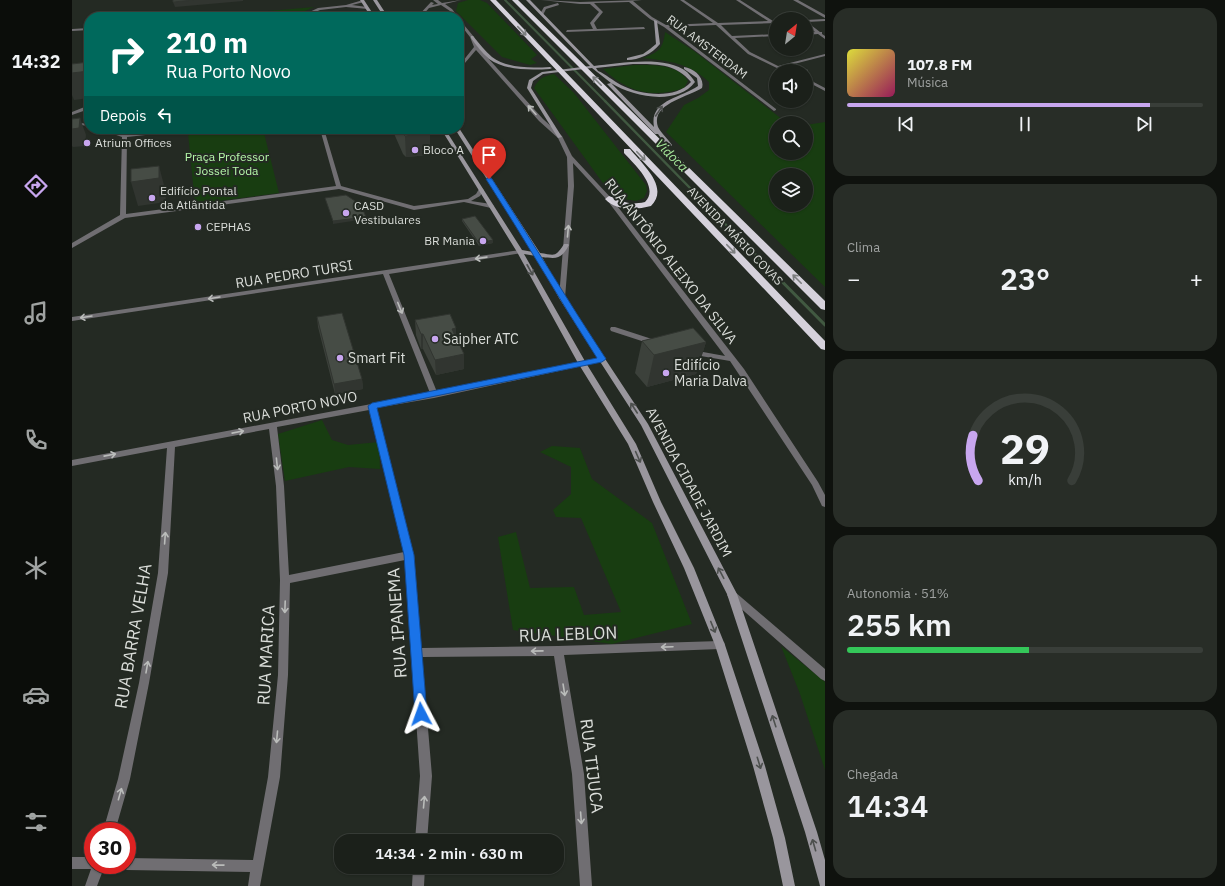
<!DOCTYPE html>
<html lang="pt">
<meta charset="utf-8">
<style>
:root{--surface:#1b201a;--page:#282d27;--text:#f1f3f6;--muted:#a0a3a2;--line:#393e39;--accent:#c8a6ef}
body{margin:0;font-family:"IBM Plex Sans",sans-serif;background:var(--page);color:var(--text);height:100vh;display:flex;flex-direction:column;font-size:15px;white-space:nowrap}
*{box-sizing:border-box;margin:0}
p{font-size:13px;color:var(--muted)}
.icon{flex:none;width:22px;height:22px;fill:none;stroke:currentColor;stroke-width:2;stroke-linecap:round;stroke-linejoin:round}
.map{position:relative;flex:1;overflow:hidden}
.sheet{display:flex;flex-direction:column;gap:8px;padding:8px;background:#0f120e;width:400px}
.sheet>*{flex:none}
.banner{position:absolute;left:12px;top:12px;width:380px;height:122px;border-radius:16px;box-shadow:0 1px 3px #0004,0 0 0 1px var(--line);background:#00695c;color:#fff;overflow:hidden}
.needle{width:26px;rotate:30deg}
.fabs{position:absolute;left:697px;top:12px;display:grid;gap:8px}
.fabs a{display:grid;place-items:center;width:44px;height:44px;border-radius:50%;background:var(--surface);box-shadow:0 1px 3px #0004,0 0 0 1px var(--line);font-size:20px}
.speed{position:absolute;left:12px;top:822px;display:flex;gap:8px;font-size:20px;font-weight:700;text-align:center}
.speed>*{display:grid;place-content:center;width:52px;height:52px;border-radius:50%;background:var(--surface);box-shadow:0 1px 3px #0004,0 0 0 1px var(--line);line-height:1}
.speed .limit{border:6px solid #d22;background:#fff;color:#111}
.pin{position:absolute;display:grid;place-items:center;width:34px;height:34px;color:#fff;margin:-41px -17px;border-radius:50% 50% 50% 0;rotate:-45deg;box-shadow:0 0 4px #0007}
.pin .icon{rotate:45deg}
.me{position:absolute;width:44px;margin:-22px;rotate:356deg;stroke-linejoin:round;filter:drop-shadow(0 0 3px #0008)}
.turn{display:flex;align-items:center;gap:14px;height:84px;padding:0 16px;font-size:18px}
.turn .icon{width:52px;height:52px;stroke-width:2.5}
.turn b{display:block;font-size:28px;line-height:34px}
.then{display:flex;align-items:center;height:38px;padding:0 16px;background:#0003;gap:8px;font-size:15px}
.big{font-size:30px;font-weight:600;line-height:1.1}
.sheet .widget{flex:1;display:flex;flex-direction:column;justify-content:center;gap:6px;min-width:0;padding:0 14px;border-radius:16px;background:var(--page)}
.sheet .dial{align-items:center;gap:0}
.dial svg{height:104px;overflow:visible;fill:none;stroke:var(--line);stroke-width:7;stroke-linecap:round;text-anchor:middle}
.dial text{fill:var(--text);stroke:none}
.song{display:flex;align-items:center;gap:12px}
.cover{width:48px;height:48px;border-radius:6px;background:linear-gradient(135deg,hsl(60 70% 55%),hsl(330 70% 35%))}
.played{height:4px;border-radius:2px;background:linear-gradient(90deg,var(--accent) 85%,var(--line) 85%)}
.keys{display:flex;justify-content:space-around;direction:ltr}
.heat{display:flex;justify-content:space-between;align-items:center;font-size:22px;direction:ltr}
.charge{height:6px;border-radius:3px;background:linear-gradient(90deg,#34c759 51%,var(--line) 0)}
.trip{position:absolute;left:262px;top:834px;width:230px;height:40px;border-radius:16px;background:var(--surface);box-shadow:0 1px 3px #0004,0 0 0 1px var(--line);font-weight:600;line-height:40px;text-align:center}
main{display:flex;flex:1;min-height:0}
.tab-bar{display:flex;flex-direction:column;width:72px;justify-content:space-around;align-items:center;background:#0b0d0a;color:var(--muted)}
.tab-bar .icon{width:28px;height:28px}
.tab-bar .active{color:var(--accent)}
.tab-bar b{font-size:18px;color:var(--text)}
.map>svg:first-child{display:block}
.green{fill:#183d11;fill-rule:evenodd}
.lines{fill:none;stroke-linecap:round;stroke-linejoin:round}
.stream-far2{stroke:#415941;stroke-width:2}
.stream-far1{stroke:#415941;stroke-width:2.5}
.stream{stroke:#415941;stroke-width:3}
.minor{fill:#706e72;fill-rule:evenodd}
.secondary{fill:#99969d;fill-rule:evenodd}
.motorway{fill:#d5d1db;fill-rule:evenodd}
.wall{fill:#3c413b}
.shaded-wall{fill:#313530}
.building{fill:#464c45;stroke:#313530}
.oneway{stroke:#7c7e7f}
.oneway2{stroke:#babcba}
.oneway3{stroke:#4d504e}
.route{fill:#1a73e8;stroke:#114b97}
.poi-dot{fill:#c8a6ef;stroke:#242a23;stroke-width:1.5}
.labels{text-anchor:middle;stroke-width:4;stroke-linejoin:round;paint-order:stroke}
.far-street-label{font-size:12px;fill:#daddd9;stroke:#242a23}
.far-poi-label{font-size:12px;fill:#daddd9;stroke:#242a23;text-anchor:start}
.far-park-label{font-size:12px;fill:#b6f9aa;stroke:#242a23}
.far-water-label{font-size:13px;font-style:italic;fill:#a7e99b;stroke:#242a23}
.street-label{font-size:14px;fill:#daddd9;stroke:#242a23}
.poi-label{font-size:14px;fill:#daddd9;stroke:#242a23;text-anchor:start}
.near-street-label{font-size:17px;fill:#daddd9;stroke:#242a23}
</style>
<main>
<nav class="tab-bar">
<b>14:32</b>
<svg class="icon active" aria-label="directions" viewBox="0 0 24 24"><path d="M12 3l9 9-9 9-9-9zM9 14v-3h6M13 9l2 2-2 2"/></svg>
<svg class="icon" aria-label="music" viewBox="0 0 24 24"><path d="M9 18V5l10-2v13"/><circle cx="6" cy="18" r="3"/><circle cx="16" cy="16" r="3"/></svg>
<svg class="icon" aria-label="phone" viewBox="0 0 24 24"><path d="M5 4h4l2 5-3 2q2 4 5 5l2-3 5 2v4C11 20 4 13 5 4z"/></svg>
<svg class="icon" aria-label="climate" viewBox="0 0 24 24"><path d="M12 3v18M4 7l16 10M4 17L20 7"/></svg>
<svg class="icon" aria-label="car" viewBox="0 0 24 24"><path d="M5 17H2v-5l4-1 3-4h7l3 4 3 1v5h-3M9 17h6M6 11h13"/><circle cx="7" cy="17" r="2"/><circle cx="17" cy="17" r="2"/></svg>
<svg class="icon" aria-label="filters" viewBox="0 0 24 24"><path d="M4 7h16M4 17h16"/><circle cx="9" cy="7" r="2"/><circle cx="15" cy="17" r="2"/></svg>
</nav>
<div class="map">
<svg width="753" height="886" viewBox="0 0 753 886">
<rect width="100%" height="100%" fill="#242a23"/>
<!-- green -->
<path class="green" d="M 396,0 L 408,0 L 415,3 L 465,55 L 459,59 L 465,63 L 458,65 L 430,57 L 384,11 L 386,3 Z
M 242,7 L 220,17 L 129,17 Z
M 593,32 L 622,51 L 715,123 L 704,123 L 704,153 L 734,153 L 734,125 L 753,122 L 753,287 L 594,132 L 612,105 L 626,98 L 637,90 L 637,82 C 617,63 597,61 571,58 C 587,52 591,49 593,32 ZM 704,175 L 734,175 L 734,205 L 704,205 Z
M 563,65 C 580,65 606,64 616,81 L 612,88 C 581,99 555,92 531,69 Z
M 482,74 L 502,93 L 574,185 L 575,191 L 572,198 L 564,201 L 541,197 L 462,88 C 467,78 472,76 482,74 Z
M 146,129 L 191,129 L 207,193 L 123,204 L 116,133 Z
M 250,420 L 260,440 L 276,445 L 307,442 L 308,469 L 277,467 L 213,481 L 206,434 Z
M 480,446 L 508,448 L 520,479 L 580,523 L 620,624 L 540,644 L 441,630 L 426,537 L 444,532 L 458,588 L 502,587 L 512,615 L 549,612 L 509,518 L 484,517 L 481,510 L 499,494 L 499,467 L 468,452 Z
M 709,646 L 753,682 L 753,770 L 728,694 Z"/>
<g class="lines">
<!-- stream-far2 -->
<path class="stream-far2" d="M 433,0 L 534,102"/>
<!-- stream-far1 -->
<path class="stream-far1" d="M 533,101 L 662,233"/>
<!-- stream -->
<path class="stream" d="M 661,232 L 753,325"/>
<!-- minor -->
<path class="minor" d="M 291,0 L 292,2 L 280,5 L 295,7 L 296,9 L 274,7 L 248,10 L 232,17 L 227,17 L 246,8 L 274,5 Z
M 361,0 L 366,0 L 370,3 L 389,0 L 373,4 L 380,9 L 386,17 L 382,17 L 378,11 L 369,5 L 357,8 L 349,17 L 345,17 L 359,2 L 362,3 L 360,5 L 366,4 Z
M 469,0 L 508,2 L 570,0 L 561,1 L 580,17 L 594,25 L 641,23 L 608,0 L 612,0 L 646,23 L 696,21 L 664,0 L 668,0 L 701,21 L 704,21 L 704,23 L 649,25 L 660,36 L 704,34 L 704,36 L 663,38 L 678,52 L 706,66 L 753,54 L 753,56 L 722,64 L 736,70 L 736,72 L 718,65 L 710,67 L 716,71 L 711,71 L 676,54 L 644,25 L 597,27 L 704,109 L 704,110 L 702,111 L 592,27 L 578,19 L 557,2 L 522,3 L 531,12 L 522,23 L 525,29 L 572,27 L 573,29 L 494,32 L 495,30 L 521,29 L 518,23 L 527,12 L 518,4 L 508,4 Z
M 721,0 L 726,0 L 753,15 L 753,18 Z
M 486,3 L 487,5 L 474,9 L 471,15 L 468,14 L 472,7 Z
M 387,19 L 402,37 L 406,47 L 471,119 L 490,136 L 500,156 L 539,198 L 672,369 L 746,482 L 753,495 L 753,507 L 750,506 L 740,485 L 666,373 L 658,361 L 617,354 L 616,352 L 620,350 L 653,356 L 535,200 L 501,163 L 502,186 L 493,298 L 490,300 L 488,299 L 487,298 L 496,186 L 495,157 L 486,138 L 467,121 L 404,50 L 387,70 L 387,66 L 402,47 L 398,37 L 387,23 Z
M 753,19 L 753,21 L 735,22 L 748,32 L 750,32 L 750,34 L 753,36 L 753,39 L 746,34 L 734,35 L 734,33 L 743,32 L 734,25 L 734,20 Z
M 17,28 L 17,30 L 0,31 L 0,29 Z
M 734,78 L 753,88 L 753,91 L 734,81 Z
M 15,106 L 17,106 L 17,109 L 0,115 L 0,112 Z
M 0,122 L 17,124 L 17,126 L 0,124 Z
M 27,129 L 34,129 L 53,134 L 106,129 L 122,129 L 120,130 L 55,137 L 54,214 L 264,186 L 248,129 L 252,129 L 269,186 L 342,206 L 396,199 L 404,194 L 407,189 L 409,188 L 412,190 L 408,196 L 399,201 L 419,204 L 422,206 L 419,208 L 392,202 L 342,210 L 267,189 L 53,218 L 0,248 L 0,243 L 48,215 L 50,137 Z
M 448,250 L 450,251 L 450,253 L 317,274 L 365,392 L 530,357 L 533,357 L 534,359 L 533,361 L 362,398 L 304,408 L 342,555 L 349,648 L 486,646 L 648,641 L 652,642 L 653,645 L 652,648 L 648,649 L 492,655 L 512,774 L 520,886 L 508,886 L 500,774 L 482,656 L 350,657 L 360,776 L 355,841 L 343,841 L 348,776 L 333,560 L 218,583 L 216,675 L 208,777 L 188,886 L 176,886 L 178,872 L 55,870 L 51,868 L 49,865 L 55,865 L 55,858 L 181,860 L 196,777 L 206,675 L 208,580 L 204,486 L 197,429 L 103,447 L 96,573 L 77,683 L 58,779 L 43,831 L 31,831 L 46,779 L 67,683 L 86,573 L 95,448 L 0,466 L 0,460 L 358,393 L 311,274 L 0,321 L 0,317 ZM 297,410 L 332,552 L 217,575 L 212,486 L 205,427 Z
M 539,327 L 543,327 L 586,341 L 588,343 L 584,345 L 582,345 L 539,331 L 538,329 Z
M 660,591 L 663,592 L 753,669 L 753,681 L 749,679 L 657,598 L 655,595 L 657,592 Z
M 0,857 L 21,857 L 21,865 L 33,865 L 25,886 L 13,886 L 19,869 L 0,869 Z
M 341,867 L 353,867 L 352,886 L 340,886 Z"/>
<!-- secondary -->
<path class="secondary" d="M 288,0 L 292,0 L 303,17 L 299,17 Z
M 301,0 L 305,0 L 316,17 L 312,17 Z
M 454,0 L 458,0 L 522,66 C 547,63 595,55 615,72 C 618,75 621,79 623,82 C 605,106 561,97 539,83 L 582,127 C 577,100 609,98 626,86 L 625,78 L 612,69 L 612,67 C 622,68 633,78 630,88 C 616,97 578,104 586,127 C 589,133 596,139 600,145 L 599,146 L 595,146 L 586,134 L 583,134 L 535,84 L 539,83 L 520,68 L 471,74 L 461,81 L 459,88 L 490,137 L 486,138 L 455,88 L 457,80 L 470,72 L 518,66 ZM 561,64 C 584,64 603,63 619,82 C 603,100 568,95 549,85 C 541,81 534,74 526,71 L 524,68 Z
M 582,20 L 585,21 L 588,44 C 580,54 567,60 555,60 L 555,58 L 571,54 L 578,49 L 584,44 Z
M 399,36 L 401,36 C 407,43 413,51 420,57 C 436,69 460,68 478,67 L 480,68 L 478,69 C 459,70 434,71 417,59 C 410,53 404,45 399,38 Z
M 387,128 L 468,253 C 483,255 483,258 492,244 L 496,244 L 497,245 C 489,259 486,259 470,257 L 493,298 L 576,424 L 665,594 L 745,832 L 753,860 L 753,886 L 748,886 L 747,882 L 733,832 L 655,594 L 569,425 L 487,298 L 464,256 L 452,254 L 514,363 L 564,444 L 589,502 L 622,568 L 653,645 L 693,766 L 713,838 L 723,886 L 711,886 L 701,838 L 681,766 L 643,645 L 612,568 L 581,502 L 556,444 L 506,363 L 445,252 L 369,129 L 373,129 L 450,250 L 461,252 L 383,129 Z"/>
<!-- motorway -->
<path class="motorway" d="M 418,0 L 424,0 L 753,341 L 753,350 L 749,349 Z
M 440,0 L 446,0 L 753,301 L 753,310 L 749,309 Z
M 552,149 L 558,149 C 570,164 598,187 579,206 C 564,210 544,211 533,199 L 537,196 C 552,201 555,206 573,202 C 588,187 562,164 552,153 Z"/>
</g>
<!-- wall -->
<path class="wall" d="M 320,129 L 357,129 L 358,153 L 358,155 L 334,157 L 331,154 Z
M 390,219 L 421,243 L 407,246 L 390,221 Z
M 245,317 L 290,379 L 291,389 L 263,394 L 246,327 Z
M 343,320 L 384,328 L 384,338 L 392,354 L 392,369 L 364,375 L 351,349 L 349,349 L 344,335 Z
M 570,341 L 634,342 L 624,374 L 575,387 L 563,373 Z"/>
<!-- shaded-wall -->
<path class="shaded-wall" d="M 122,0 L 171,0 L 171,1 L 103,7 L 101,2 Z
M 17,68 L 17,98 L 2,100 L 0,95 L 0,73 Z
M 8,118 L 14,135 L 13,146 L 1,147 L 0,146 L 0,129 Z
M 358,131 L 358,155 L 334,157 L 333,136 Z
M 87,166 L 93,189 L 94,202 L 66,206 L 59,182 Z
M 294,217 L 294,219 L 261,224 L 261,221 Z
M 421,240 L 421,243 L 407,246 L 407,243 Z
M 384,328 L 384,343 L 380,329 Z
M 349,334 L 351,334 L 351,349 L 349,349 Z
M 634,342 L 624,374 L 575,387 L 582,355 Z
M 392,354 L 392,369 L 364,375 L 363,360 Z
M 290,379 L 291,389 L 263,394 L 262,384 Z"/>
<!-- building -->
<path class="building" d="M 101,0 L 122,0 L 101,2 Z
M 196,14 L 197,17 L 182,17 L 182,15 Z
M 17,62 L 17,71 L 0,73 L 0,64 Z
M 8,118 L 7,128 L 0,129 L 0,119 Z
M 328,129 L 357,129 L 358,131 L 356,131 L 357,133 L 333,136 L 330,133 Z
M 87,166 L 87,178 L 59,182 L 59,169 Z
M 274,195 L 289,205 L 294,217 L 261,221 L 253,198 Z
M 403,216 L 421,240 L 407,243 L 390,219 Z
M 270,313 L 290,379 L 262,384 L 245,317 Z
M 378,314 L 384,328 L 380,329 L 392,354 L 363,360 L 351,334 L 349,334 L 343,320 Z
M 621,328 L 634,342 L 582,355 L 570,341 Z"/>
<!-- one-way arrows -->
<defs><path id="oneway-shaft" d="M-6 0H5M1.5-3L5.5 0L1.5 3" fill="none" stroke-width="1.6" stroke-linecap="round" stroke-linejoin="round"/></defs>
<g class="oneway">
<use href="#oneway-shaft" transform="translate(450 31) rotate(46)"/>
<use href="#oneway-shaft" transform="translate(525 81) rotate(-135)"/>
<use href="#oneway-shaft" transform="translate(569 156) rotate(46)"/>
<use href="#oneway-shaft" transform="translate(659 249) rotate(46)"/>
<use href="#oneway-shaft" transform="translate(725 279) rotate(-135)"/>
</g>
<g class="oneway2">
<use href="#oneway-shaft" transform="translate(460 110) rotate(-132)"/>
<use href="#oneway-shaft" transform="translate(496 231) rotate(-85)"/>
<use href="#oneway-shaft" transform="translate(409 258) rotate(172)"/>
<use href="#oneway-shaft" transform="translate(142 298) rotate(171)"/>
<use href="#oneway-shaft" transform="translate(328 308) rotate(68)"/>
<use href="#oneway-shaft" transform="translate(14 317) rotate(171)"/>
<use href="#oneway-shaft" transform="translate(166 432) rotate(-11)"/>
<use href="#oneway-shaft" transform="translate(38 455) rotate(-11)"/>
<use href="#oneway-shaft" transform="translate(205 464) rotate(84)"/>
<use href="#oneway-shaft" transform="translate(93 538) rotate(-86)"/>
<use href="#oneway-shaft" transform="translate(213 607) rotate(92)"/>
<use href="#oneway-shaft" transform="translate(595 647) rotate(178)"/>
<use href="#oneway-shaft" transform="translate(465 651) rotate(179)"/>
<use href="#oneway-shaft" transform="translate(75 667) rotate(-80)"/>
<use href="#oneway-shaft" transform="translate(492 690) rotate(81)"/>
<use href="#oneway-shaft" transform="translate(205 737) rotate(95)"/>
<use href="#oneway-shaft" transform="translate(48 794) rotate(-74)"/>
<use href="#oneway-shaft" transform="translate(352 802) rotate(-85)"/>
<use href="#oneway-shaft" transform="translate(509 818) rotate(86)"/>
<use href="#oneway-shaft" transform="translate(146 865) rotate(-179)"/>
</g>
<g class="oneway3">
<use href="#oneway-shaft" transform="translate(587 111) rotate(-56)"/>
<use href="#oneway-shaft" transform="translate(458 270) rotate(61)"/>
<use href="#oneway-shaft" transform="translate(562 408) rotate(-123)"/>
<use href="#oneway-shaft" transform="translate(566 457) rotate(66)"/>
<use href="#oneway-shaft" transform="translate(649 573) rotate(-118)"/>
<use href="#oneway-shaft" transform="translate(641 627) rotate(68)"/>
<use href="#oneway-shaft" transform="translate(702 721) rotate(-108)"/>
<use href="#oneway-shaft" transform="translate(687 763) rotate(73)"/>
<use href="#oneway-shaft" transform="translate(742 845) rotate(-106)"/>
</g>
<!-- route -->
<path class="route" d="M 417,177 L 420,179 C 459,239 495,300 534,359 L 530,362 L 305,408 L 342,555 L 355,714 L 354,718 L 349,720 L 345,718 L 343,714 L 332,555 L 296,406 L 300,403 L 525,358 C 487,299 452,238 414,179 Z"/>
<!-- markers -->
<g class="poi-dot">
<circle cx="15" cy="143" r="4"/>
<circle cx="343" cy="150" r="4"/>
<circle cx="80" cy="198" r="4"/>
<circle cx="274" cy="213" r="4"/>
<circle cx="126" cy="227" r="4"/>
<circle cx="411" cy="241" r="4"/>
<circle cx="363" cy="339" r="4"/>
<circle cx="268" cy="358" r="4"/>
<circle cx="594" cy="373" r="4"/>
</g>
<g class="labels">
<!-- far-street labels -->
<g class="far-street-label">
<text transform="translate(635 47) rotate(37)" y="4">RUA AMSTERDAM</text>
<text transform="translate(663 236) rotate(46)" y="4">AVENIDA MÁRIO COVAS</text>
</g>
<!-- far-poi labels -->
<g class="far-poi-label">
<text x="23" y="147">Atrium Offices</text>
<text x="351" y="154">Bloco A</text>
<text x="88" y="195">Edifício Pontal<tspan x="88" dy="14">da Atlântida</tspan></text>
<text x="282" y="210">CASD<tspan x="282" dy="14">Vestibulares</tspan></text>
<text x="134" y="231">CEPHAS</text>
<text x="403" y="245" text-anchor="end">BR Mania</text>
</g>
<!-- far-park labels -->
<g class="far-park-label">
<text x="155" y="161">Praça Professor<tspan x="155" dy="14">Jossei Toda</tspan></text>
</g>
<!-- far-water labels -->
<g class="far-water-label">
<text transform="translate(600 155) rotate(45)" y="5">Vidoca</text>
</g>
<!-- street labels -->
<g class="street-label">
<text transform="translate(599 261) rotate(52)" y="5">RUA ANTÔNIO ALEIXO DA SILVA</text>
<text transform="translate(222 274) rotate(-9)" y="5">RUA PEDRO TURSI</text>
<text transform="translate(228 407) rotate(-11)" y="5">RUA PORTO NOVO</text>
<text transform="translate(617 482) rotate(62)" y="5">AVENIDA CIDADE JARDIM</text>
</g>
<!-- poi labels -->
<g class="poi-label">
<text x="371" y="344">Saipher ATC</text>
<text x="276" y="363">Smart Fit</text>
<text x="602" y="370">Edifício<tspan x="602" dy="16">Maria Dalva</tspan></text>
</g>
<!-- near-street labels -->
<g class="near-street-label">
<text transform="translate(325 623) rotate(-94)" y="6">RUA IPANEMA</text>
<text transform="translate(496 634) rotate(-2)" y="6">RUA LEBLON</text>
<text transform="translate(61 636) rotate(-80)" y="6">RUA BARRA VELHA</text>
<text transform="translate(194 655) rotate(-87)" y="6">RUA MARICA</text>
<text transform="translate(520 766) rotate(83)" y="6">RUA TIJUCA</text>
</g>
</g>
</svg>
<div class="fabs">
<a><svg class="needle" viewBox="-14 -14 28 28"><path d="M0-13l5 13h-10z" fill="#e53935"/><path d="M0 13l5-13h-10z" fill="#a0a3a2"/></svg></a>
<a><svg class="icon" aria-label="sound" viewBox="0 0 24 24"><path d="M4 9h4l5-4v14l-5-4H4zM17 9q2 3 0 6"/></svg></a>
<a><svg class="icon" aria-label="search" viewBox="0 0 24 24"><circle cx="10" cy="10" r="6"/><path d="M15 15l6 6"/></svg></a>
<a><svg class="icon" aria-label="layers" viewBox="0 0 24 24"><path d="M12 4l9 5-9 5-9-5zM3 14l9 5 9-5"/></svg></a>
</div>
<div class="speed"><div class="limit">30</div></div>
<div class="pin" style="left:417px;top:179px;background:#d93025"><svg class="icon" aria-label="arrive" viewBox="0 0 24 24"><path d="M6 21V4h12l-3 4 3 4H6"/></svg></div>
<svg class="me" style="left:349px;top:714px" viewBox="-20 -20 40 40"><path d="M0-17L14 15 0 8-14 15z" fill="#1a73e8" stroke="#fff" stroke-width="4"/></svg>
<div class="trip">14:34 · 2 min · 630 m</div>
<div class="banner">
<div class="turn"><svg class="icon" aria-label="right" viewBox="0 0 24 24"><path d="M7 20v-9h11M14 6l5 5-5 5"/></svg><div><b>210 m</b>Rua Porto Novo</div></div>
<div class="then">Depois<svg class="icon" aria-label="left" viewBox="0 0 24 24"><path d="M17 20v-9H6M10 6l-5 5 5 5"/></svg></div>
</div>
</div>
<section class="sheet">
<div class="widget">
<div class="song"><i class="cover"></i><div><b>107.8 FM</b><p>Música</p></div></div>
<div class="played"></div>
<div class="keys"><svg class="icon" aria-label="previous" viewBox="0 0 24 24"><path d="M18 5L8 12l10 7zM5 5v14"/></svg><svg class="icon" aria-label="pause" viewBox="0 0 24 24"><path d="M8 5v14M16 5v14"/></svg><svg class="icon" aria-label="next" viewBox="0 0 24 24"><path d="M6 5l10 7-10 7zM19 5v14"/></svg></div>
</div>
<div class="widget"><p>Clima</p>
<div class="heat"><a>−</a><b class="big">23°</b><a>+</a></div>
</div>
<div class="widget dial"><svg viewBox="0 0 100 80">
<path d="M14 69A42 42 0 1 1 86 69"/>
<path d="M14 69A42 42 0 0 1 10 34" stroke="#c8a6ef"/>
<text x="50" y="56" font-size="32" font-weight="700">29</text>
<text x="50" y="72" font-size="11">km/h</text>
</svg></div>
<div class="widget"><p>Autonomia · 51%</p><b class="big">255 km</b><div class="charge"></div></div>
<div class="widget"><p>Chegada</p><b class="big">14:34</b></div>
</section>
</main>
